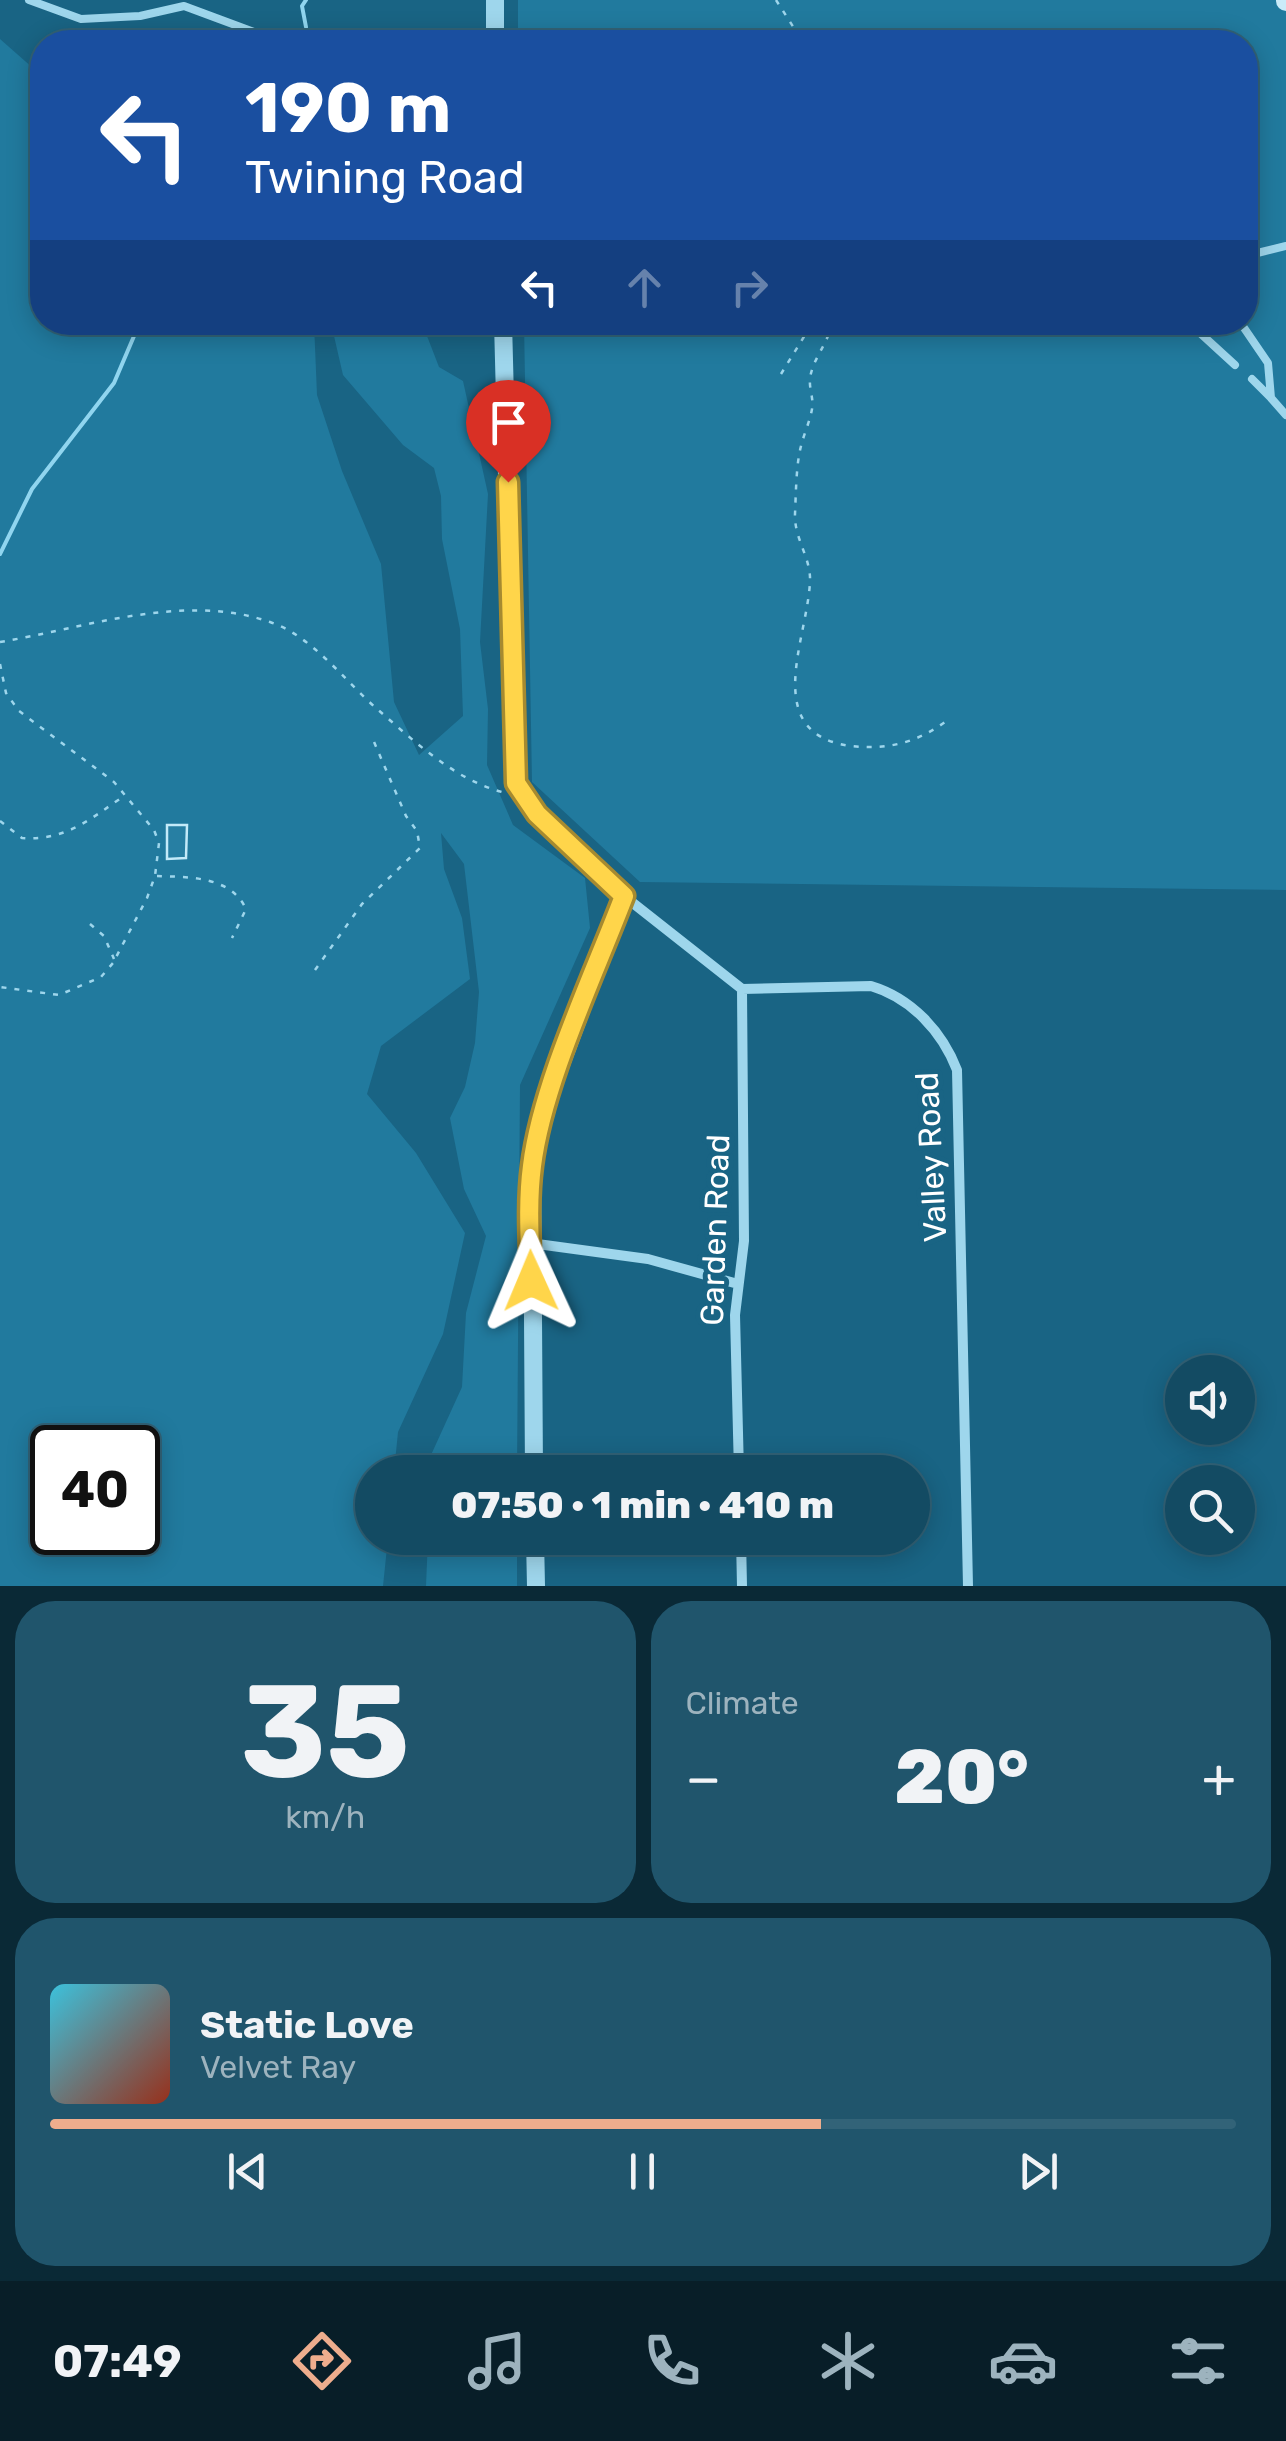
<!DOCTYPE html>
<meta charset="utf-8">
<style>
:root{--surface:#134b63;--page:#20556c;--text:#f1f3f6;--muted:#9db3be;--line:#326378;--accent:#eead8d}
body{margin:0;font-family:Rubik,sans-serif;background:var(--page);color:var(--text);height:100vh;display:flex;flex-direction:column;font-size:38px;white-space:nowrap}
*{box-sizing:border-box;margin:0}
p{font-size:32px;color:var(--muted)}
.icon{flex:none;width:55px;height:55px;fill:none;stroke:currentColor;stroke-width:2;stroke-linecap:round;stroke-linejoin:round}
.map{position:relative;height:1586px;overflow:hidden}
.side{display:flex;flex-direction:column;gap:15px;padding:15px;background:#0a2936;flex:1}
.side>*{flex:none}
.top-card{position:absolute;left:30px;top:30px;width:1228px;height:305px;border-radius:40px;box-shadow:0 5px 25px #0003,0 0 0 2px var(--line);background:#1a4fa0;color:#fff;overflow:hidden}
.tools{position:absolute;left:1165px;top:1355px;display:grid;gap:20px}
.tools a{display:grid;place-items:center;width:90px;height:90px;border-radius:50%;background:var(--surface);box-shadow:0 5px 25px #0003,0 0 0 2px var(--line);font-size:50px}
.speed{position:absolute;left:30px;top:1425px;display:flex;gap:20px;font-size:50px;font-weight:700;text-align:center}
.speed>*{display:grid;place-content:center;width:130px;height:130px;border-radius:50%;background:var(--surface);box-shadow:0 5px 25px #0003,0 0 0 2px var(--line);line-height:1}
.speed .limit{border:5px solid #111;border-radius:15px;background:#fff;color:#111}
.pin{position:absolute;display:grid;place-items:center;width:85px;height:85px;color:#fff;margin:-102px -42px;border-radius:50% 50% 50% 0;rotate:-45deg;box-shadow:0 0 10px #0007}
.pin .icon{rotate:45deg}
.me{position:absolute;width:110px;margin:-55px;rotate:359deg;stroke-linejoin:round;filter:drop-shadow(0 0 8px #0008)}
.turn{display:flex;align-items:center;gap:35px;height:210px;padding:0 50px;font-size:45px}
.turn .icon{width:130px;height:130px;stroke-width:2.5}
.turn b{display:block;font-size:70px;line-height:85px}
.lanes{display:flex;align-items:center;height:95px;padding:0 50px;background:#0003;justify-content:center;gap:50px;direction:ltr}
.lanes .off{opacity:.35}
.big{font-size:75px;font-weight:800;line-height:1.1}
.side .card{flex:1;display:flex;flex-direction:column;justify-content:center;gap:15px;min-width:0;padding:0 35px;border-radius:40px;background:var(--page)}
.side .dial{align-items:center;gap:0}
.dial b{font-size:130px;line-height:1}
.song{display:flex;align-items:center;gap:30px}
.cover{width:120px;height:120px;border-radius:15px;background:linear-gradient(135deg,hsl(190 70% 55%),hsl(10 70% 35%))}
.played{height:10px;border-radius:5px;background:linear-gradient(90deg,var(--accent) 65%,var(--line) 65%)}
.keys{display:flex;justify-content:space-around;direction:ltr}
.heat{display:flex;justify-content:space-between;align-items:center;font-size:55px;direction:ltr}
.side .tiles{flex:1;display:grid;gap:15px;grid-template-columns:1fr 1fr}
.card:last-child{grid-column:span 2}
.trip{position:absolute;left:355px;top:1455px;width:575px;height:100px;border-radius:50px;background:var(--surface);box-shadow:0 5px 25px #0003,0 0 0 2px var(--line);font-weight:800;line-height:100px;text-align:center}
.tab-bar{display:flex;height:160px;justify-content:space-around;align-items:center;background:#081e28;color:var(--muted)}
.tab-bar .icon{width:70px;height:70px}
.tab-bar .active{color:var(--accent)}
.tab-bar b{font-size:45px;color:var(--text)}
.map>svg:first-child{display:block}
.green{fill:#217a9e;fill-rule:evenodd}
.lines{fill:none;stroke-linecap:round;stroke-linejoin:round}
.stream{stroke:#90d5ef;stroke-width:4}
.building{fill:#277fa3;stroke:#c3eaf9;stroke-width:2.5}
.path{stroke:#9ed6ec;stroke-width:2.5;stroke-dasharray:5 8;stroke-linecap:butt}
.service{stroke:#9ed6ec;stroke-width:8}
.minor{stroke:#9ed6ec;stroke-width:10}
.tertiary{stroke:#9ed6ec;stroke-width:18}
.secondary{stroke:#caebf9;stroke-width:20}
.route-casing{stroke:#a68a30;stroke-width:25}
.route{stroke:#ffd54a;stroke-width:18}
.labels{text-anchor:middle;stroke-width:10;stroke-linejoin:round;paint-order:stroke}
.street-label{font-size:32px;fill:#fff;stroke:#196484}
</style>
<div class="map">
<svg width="1286" height="1586" viewBox="0 0 1286 1586">
<rect width="100%" height="100%" fill="#196484"/>
<!-- green -->
<path class="green" d="M 518,0 L 1286,0 L 1286,890 L 640,882 L 532,782 L 524,323 L 1245,322 L 1245,42 L 518,42 Z
M 0,39 L 42,76 L 42,322 L 314,323 L 317,395 L 342,471 L 381,564 L 394,702 L 419,755 L 463,716 L 460,629 L 442,539 L 441,496 L 434,468 L 403,445 L 343,375 L 331,323 L 422,323 L 439,367 L 463,381 L 488,494 L 480,642 L 488,709 L 487,765 L 513,825 L 585,878 L 590,928 L 520,1085 L 517,1472 L 431,1472 L 431,1455 L 462,1387 L 466,1313 L 486,1236 L 464,1189 L 450,1118 L 465,1087 L 475,1043 L 479,992 L 464,864 L 441,833 L 444,869 L 462,918 L 470,979 L 381,1046 L 367,1094 L 416,1153 L 465,1233 L 443,1334 L 398,1432 L 394,1472 L 372,1472 L 372,1538 L 388,1538 L 383,1586 L 0,1586 ZM 52,1448 L 138,1448 L 138,1532 L 52,1532 Z
M 428,1538 L 517,1538 L 517,1586 L 426,1586 Z"/>
<g class="lines">
<!-- stream -->
<path class="stream" d="M 306,27 L 302,6 L 306,0
M 0,554 L 32,489 L 114,383 L 140,322"/>
</g>
<!-- building -->
<path class="building" d="M 167,825 L 187,825 L 186,858 L 167,859 Z"/>
<g class="lines">
<!-- path -->
<path class="path" d="M 776,0 L 803,42
M 255,322 L 275,335
M 832,322 C 829,343 812,359 810,379 C 809,389 814,399 812,409 C 810,421 804,434 801,446 C 796,465 796,493 795,514 C 794,538 811,558 810,581 C 808,638 759,734 851,746 C 887,750 916,743 945,722
M 1121,322 L 1133,332 L 1140,322
M 781,374 L 813,322
M 0,642 C 85,628 184,592 270,622 C 312,636 344,680 376,708 C 413,740 453,779 502,792
M 0,664 L 6,693 L 19,711 L 114,782 L 154,830 L 159,843 L 155,876 L 147,898 L 113,963 L 101,977 L 59,995 L 0,987
M 0,821 L 22,838 C 66,841 90,819 124,796
M 157,876 C 188,877 231,876 246,909 L 232,938
M 90,924 L 104,936 L 114,959
M 315,970 L 362,904 L 420,848 L 417,831 L 406,816 L 371,735"/>
<!-- service -->
<path class="service" d="M 29,0 L 81,19 L 140,16 L 184,6 L 281,42
M 308,42 L 495,37
M 1245,256 L 1286,246
M 1188,322 L 1235,365
M 1240,322 L 1268,363 L 1271,398 L 1286,415
M 1252,379 L 1271,398"/>
<!-- minor -->
<path class="minor" d="M 624,896 L 742,989 L 871,986 C 911,998 942,1031 957,1070 L 968,1586
M 530,1243 L 648,1259 L 738,1284
M 739,1472 L 735,1315 L 744,1241 L 742,989
M 741,1538 L 742,1586"/>
<!-- tertiary -->
<path class="tertiary" d="M 495,42 L 495,0
M 503,322 L 515,783 L 537,814 L 624,896 L 554,1083 L 532,1163 L 534,1472
M 535,1538 L 536,1586"/>
<!-- secondary -->
<path class="secondary" d="M 1286,0 L 1286,1"/>
</g>
<g class="lines">
<!-- route casing -->
<g class="route-casing">
<path id="route" d="M 508,482 L 516,783 L 537,814 L 624,896 C 594,975 542,1084 532,1166 C 527,1204 530,1243 531,1281"/>
</g>
<!-- route -->
<use href="#route" class="route"/>
</g>
<g class="labels">
<!-- street labels -->
<g class="street-label">
<text transform="translate(931 1157) rotate(-93)" y="11">Valley Road</text>
<text transform="translate(715 1230) rotate(-88)" y="11">Garden Road</text>
</g>
</g>
</svg>
<div class="tools">
<a><svg class="icon" aria-label="sound" viewBox="0 0 24 24"><path d="M4 9h4l5-4v14l-5-4H4zM17 9q2 3 0 6"/></svg></a>
<a><svg class="icon" aria-label="search" viewBox="0 0 24 24"><circle cx="10" cy="10" r="6"/><path d="M15 15l6 6"/></svg></a>
</div>
<div class="speed"><div class="limit">40</div></div>
<div class="pin" style="left:508px;top:482px;background:#d93025"><svg class="icon" aria-label="arrive" viewBox="0 0 24 24"><path d="M6 21V4h12l-3 4 3 4H6"/></svg></div>
<svg class="me" style="left:531px;top:1281px" viewBox="-20 -20 40 40"><path d="M0-17L14 15 0 8-14 15z" fill="#ffd54a" stroke="#fff" stroke-width="4"/></svg>
<div class="trip">07:50 · 1 min · 410 m</div>
<div class="top-card">
<div class="turn"><svg class="icon" aria-label="left" viewBox="0 0 24 24"><path d="M17 20v-9H6M10 6l-5 5 5 5"/></svg><div><b>190 m</b>Twining Road</div></div>
<div class="lanes"><svg class="icon" aria-label="left" viewBox="0 0 24 24"><path d="M17 20v-9H6M10 6l-5 5 5 5"/></svg><svg class="icon off" aria-label="ahead" viewBox="0 0 24 24"><path d="M12 20V5M6 11l6-6 6 6"/></svg><svg class="icon off" aria-label="right" viewBox="0 0 24 24"><path d="M7 20v-9h11M14 6l5 5-5 5"/></svg></div>
</div>
</div>
<section class="side">
<div class="tiles">
<div class="card dial"><b>35</b><p>km/h</p></div>
<div class="card"><p>Climate</p>
<div class="heat"><a>−</a><b class="big">20°</b><a>+</a></div>
</div>
<div class="card">
<div class="song"><i class="cover"></i><div><b>Static Love</b><p>Velvet Ray</p></div></div>
<div class="played"></div>
<div class="keys"><svg class="icon" aria-label="previous" viewBox="0 0 24 24"><path d="M18 5L8 12l10 7zM5 5v14"/></svg><svg class="icon" aria-label="pause" viewBox="0 0 24 24"><path d="M8 5v14M16 5v14"/></svg><svg class="icon" aria-label="next" viewBox="0 0 24 24"><path d="M6 5l10 7-10 7zM19 5v14"/></svg></div>
</div>
</div>
</section>
<nav class="tab-bar">
<b>07:49</b>
<svg class="icon active" aria-label="directions" viewBox="0 0 24 24"><path d="M12 3l9 9-9 9-9-9zM9 14v-3h6M13 9l2 2-2 2"/></svg>
<svg class="icon" aria-label="music" viewBox="0 0 24 24"><path d="M9 18V5l10-2v13"/><circle cx="6" cy="18" r="3"/><circle cx="16" cy="16" r="3"/></svg>
<svg class="icon" aria-label="phone" viewBox="0 0 24 24"><path d="M5 4h4l2 5-3 2q2 4 5 5l2-3 5 2v4C11 20 4 13 5 4z"/></svg>
<svg class="icon" aria-label="climate" viewBox="0 0 24 24"><path d="M12 3v18M4 7l16 10M4 17L20 7"/></svg>
<svg class="icon" aria-label="car" viewBox="0 0 24 24"><path d="M5 17H2v-5l4-1 3-4h7l3 4 3 1v5h-3M9 17h6M6 11h13"/><circle cx="7" cy="17" r="2"/><circle cx="17" cy="17" r="2"/></svg>
<svg class="icon" aria-label="filters" viewBox="0 0 24 24"><path d="M4 7h16M4 17h16"/><circle cx="9" cy="7" r="2"/><circle cx="15" cy="17" r="2"/></svg>
</nav>
